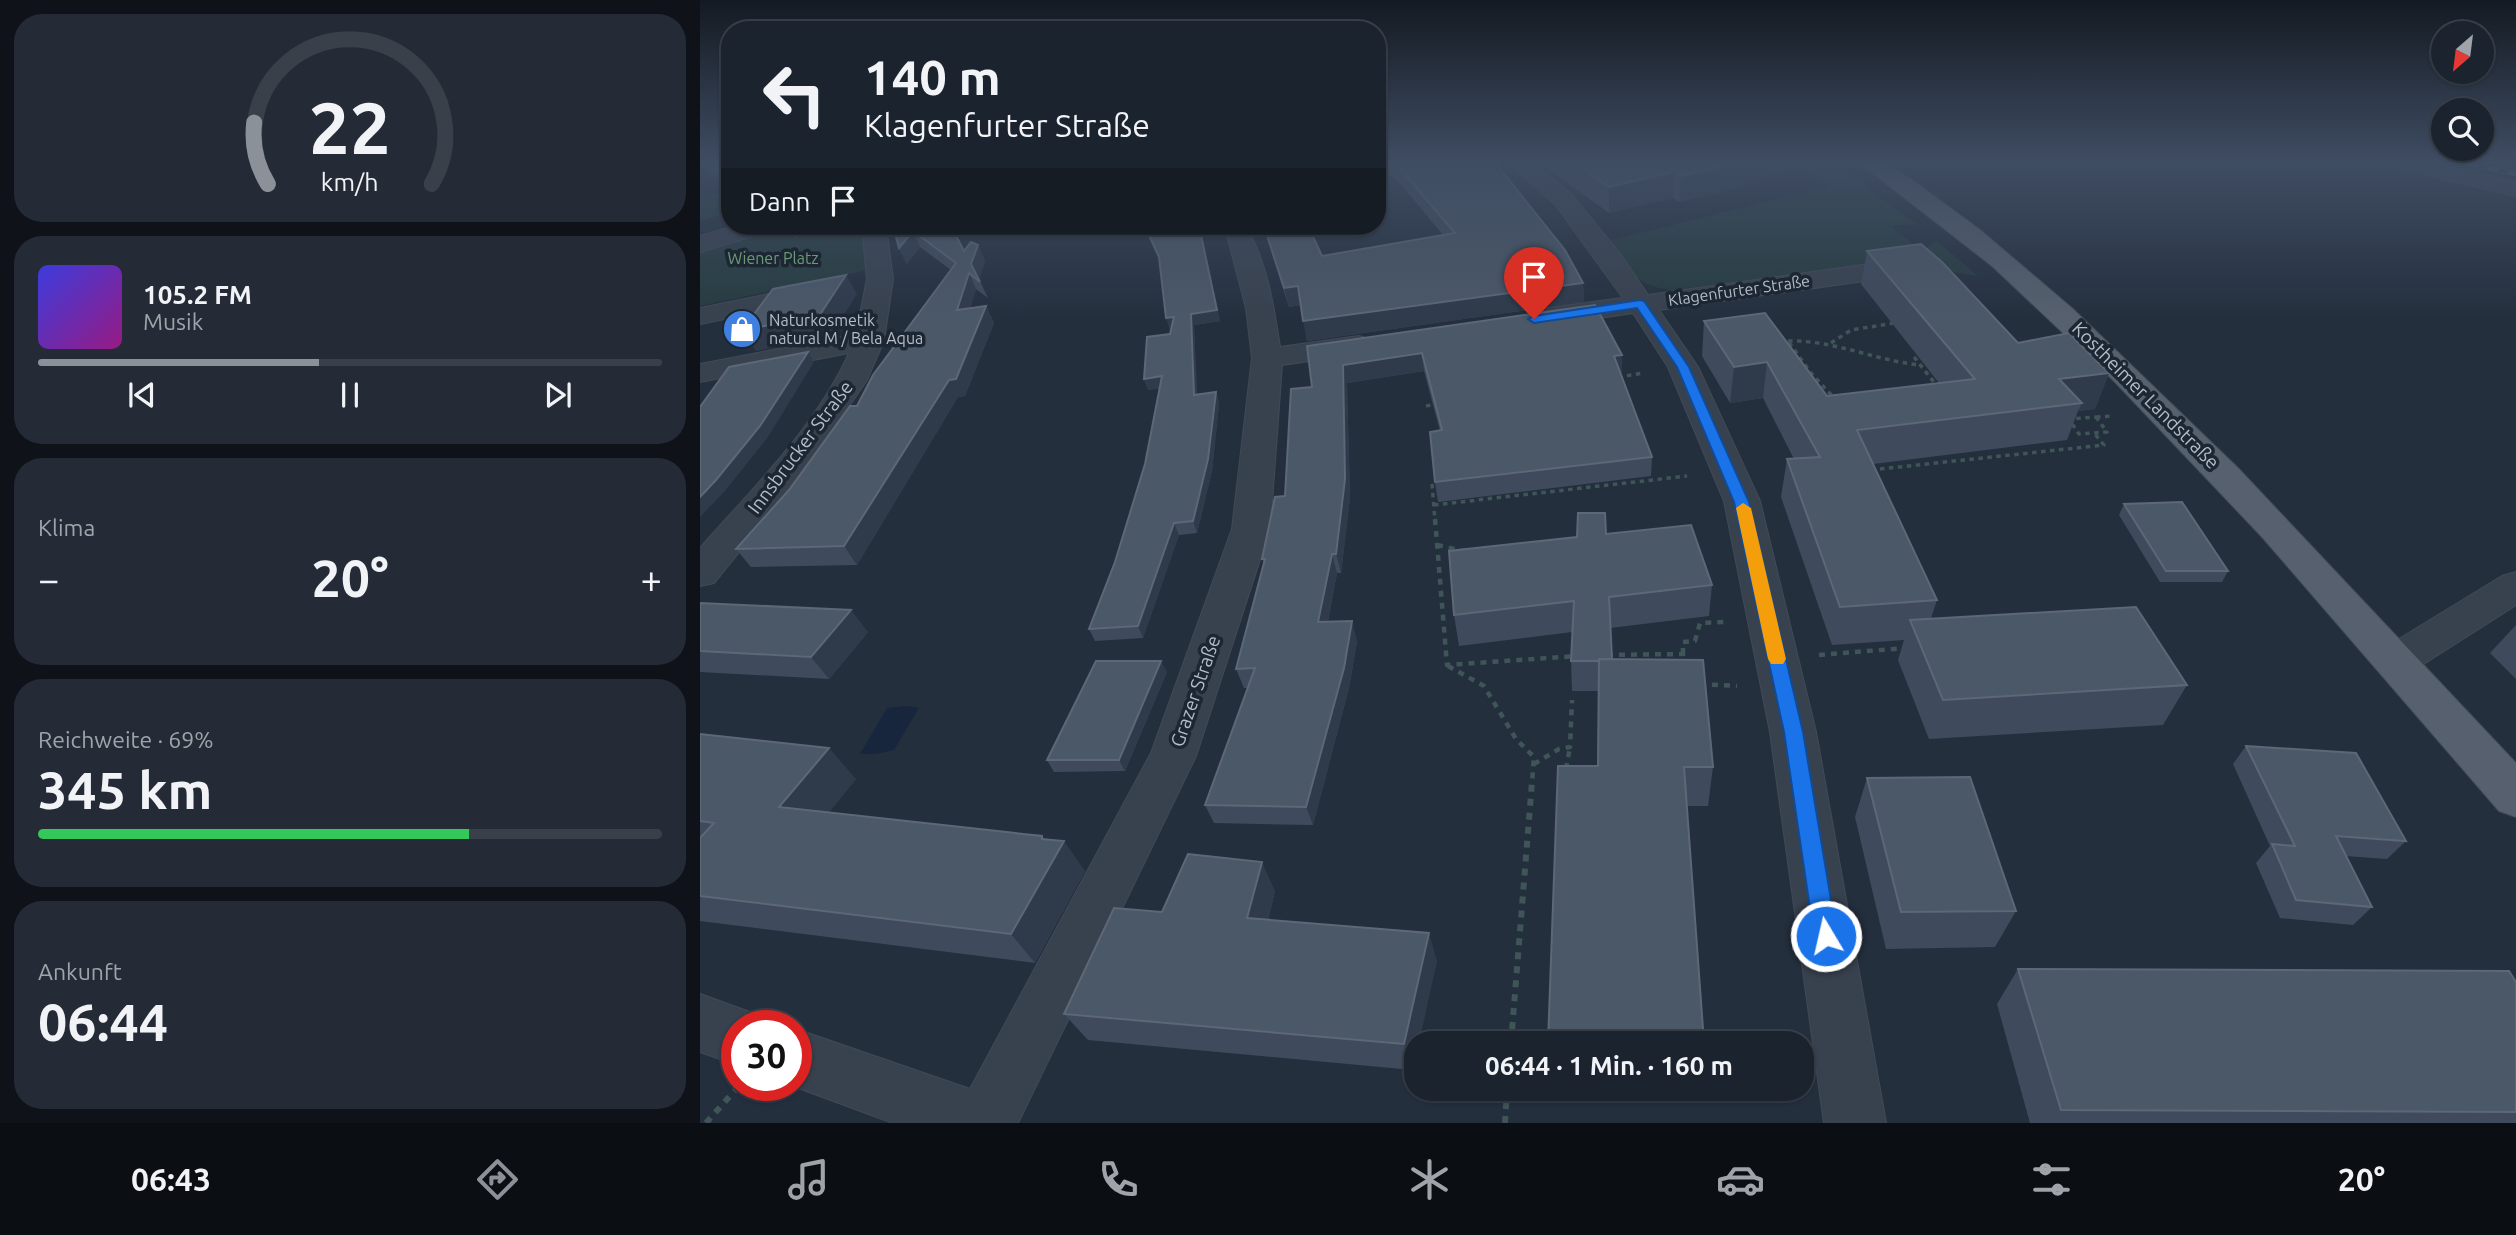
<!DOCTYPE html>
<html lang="de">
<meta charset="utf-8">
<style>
:root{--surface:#1b232e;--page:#242b36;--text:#f1f3f6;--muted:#a0a4aa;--line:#39404a;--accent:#8c9099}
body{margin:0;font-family:Ubuntu,sans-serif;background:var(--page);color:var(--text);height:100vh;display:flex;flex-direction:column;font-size:26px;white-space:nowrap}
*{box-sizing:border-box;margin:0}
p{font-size:23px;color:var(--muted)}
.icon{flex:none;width:38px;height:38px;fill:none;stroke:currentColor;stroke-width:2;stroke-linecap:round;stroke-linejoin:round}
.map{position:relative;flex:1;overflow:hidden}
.sheet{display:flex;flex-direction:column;gap:14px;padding:14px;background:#0f1319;width:700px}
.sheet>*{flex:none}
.guide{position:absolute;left:21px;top:21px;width:665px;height:214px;border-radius:28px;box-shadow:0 2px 5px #0004,0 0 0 2px var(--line);background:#1b232e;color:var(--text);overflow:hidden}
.needle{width:46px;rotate:208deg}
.buttons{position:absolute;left:1731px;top:21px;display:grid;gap:14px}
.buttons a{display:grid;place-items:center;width:63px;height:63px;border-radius:50%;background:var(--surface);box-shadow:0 2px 5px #0004,0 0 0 2px var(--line);font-size:35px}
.speed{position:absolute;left:21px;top:1010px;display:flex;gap:14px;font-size:35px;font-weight:700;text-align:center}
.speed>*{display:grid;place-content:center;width:91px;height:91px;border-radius:50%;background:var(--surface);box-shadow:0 2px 5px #0004,0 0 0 2px var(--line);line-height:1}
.speed .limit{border:10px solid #d22;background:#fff;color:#111}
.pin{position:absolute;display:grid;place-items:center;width:60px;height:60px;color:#fff;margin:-72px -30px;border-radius:50% 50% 50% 0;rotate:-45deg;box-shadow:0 0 7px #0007}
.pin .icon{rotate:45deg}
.me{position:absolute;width:77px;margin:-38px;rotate:351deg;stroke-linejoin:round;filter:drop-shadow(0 0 5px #0008)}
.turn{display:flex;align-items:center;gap:24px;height:147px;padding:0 28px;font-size:32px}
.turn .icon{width:91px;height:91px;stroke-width:2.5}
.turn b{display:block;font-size:49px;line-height:60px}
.then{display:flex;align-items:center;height:66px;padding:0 28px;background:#0003;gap:14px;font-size:26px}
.big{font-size:52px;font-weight:700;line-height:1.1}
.sheet .widget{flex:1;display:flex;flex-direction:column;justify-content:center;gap:10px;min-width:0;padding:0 24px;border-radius:28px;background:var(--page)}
.sheet .dial{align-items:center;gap:0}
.dial svg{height:182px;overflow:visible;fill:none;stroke:var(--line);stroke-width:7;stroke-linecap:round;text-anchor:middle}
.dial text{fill:var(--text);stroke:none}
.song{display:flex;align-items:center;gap:21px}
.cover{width:84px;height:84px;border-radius:10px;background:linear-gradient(135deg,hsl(240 70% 55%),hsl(310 70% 35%))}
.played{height:7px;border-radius:4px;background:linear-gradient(90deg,var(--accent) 45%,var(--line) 45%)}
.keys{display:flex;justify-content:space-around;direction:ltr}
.heat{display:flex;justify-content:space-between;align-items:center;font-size:38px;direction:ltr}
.charge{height:10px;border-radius:5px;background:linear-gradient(90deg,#34c759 69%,var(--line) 0)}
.trip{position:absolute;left:704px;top:1031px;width:410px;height:70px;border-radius:28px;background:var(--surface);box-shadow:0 2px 5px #0004,0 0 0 2px var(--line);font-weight:700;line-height:70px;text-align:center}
.tabs{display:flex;height:112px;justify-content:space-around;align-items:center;background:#0b0e12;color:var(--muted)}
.tabs .icon{width:49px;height:49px}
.tabs .on{color:var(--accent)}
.tabs b{font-size:32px;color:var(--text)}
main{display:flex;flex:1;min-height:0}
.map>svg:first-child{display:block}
.green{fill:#263c3f}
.water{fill:#17263c}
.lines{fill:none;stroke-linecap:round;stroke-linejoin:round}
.minor-casing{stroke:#414a57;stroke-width:2}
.major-casing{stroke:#414a57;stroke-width:2}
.path-far3{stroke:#3f5557;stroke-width:2.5;stroke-dasharray:3.5 3.5;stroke-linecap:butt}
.path-far2{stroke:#3f5557;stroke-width:3.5;stroke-dasharray:4.5 4.5;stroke-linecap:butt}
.path-far1{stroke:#3f5557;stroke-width:4.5;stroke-dasharray:6 6;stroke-linecap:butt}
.path{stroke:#3f5557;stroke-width:6;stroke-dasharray:7 7;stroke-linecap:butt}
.minor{fill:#38414e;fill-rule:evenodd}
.major{fill:#56606e;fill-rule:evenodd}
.rail-casing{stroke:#5a6575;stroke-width:5}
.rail{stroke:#1d2633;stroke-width:3.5;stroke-dasharray:10;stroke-linecap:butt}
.wall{fill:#3f4b5c}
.shaded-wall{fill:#2f3b4b}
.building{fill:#4b5868;stroke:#5c6777;stroke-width:2}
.route{fill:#1a73e8;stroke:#114b97;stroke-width:2}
.slow{fill:#f59e0b}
.labels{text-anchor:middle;stroke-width:7;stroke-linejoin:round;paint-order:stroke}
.far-park-label{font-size:16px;fill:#6b9a76;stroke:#1d2633}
.far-street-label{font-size:16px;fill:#b4bcc9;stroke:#1d2633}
.far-poi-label{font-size:16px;fill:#b4bcc9;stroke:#1d2633;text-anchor:start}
.street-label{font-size:19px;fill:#b4bcc9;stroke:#1d2633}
</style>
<main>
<section class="sheet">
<div class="widget dial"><svg viewBox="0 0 100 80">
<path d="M14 69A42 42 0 1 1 86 69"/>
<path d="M14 69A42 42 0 0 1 8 42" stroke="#8c9099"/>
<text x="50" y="56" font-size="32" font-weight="700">22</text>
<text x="50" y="72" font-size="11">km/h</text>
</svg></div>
<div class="widget">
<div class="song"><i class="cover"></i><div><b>105.2 FM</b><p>Musik</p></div></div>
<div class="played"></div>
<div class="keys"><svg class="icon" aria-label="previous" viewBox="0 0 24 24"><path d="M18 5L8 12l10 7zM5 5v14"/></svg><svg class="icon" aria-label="pause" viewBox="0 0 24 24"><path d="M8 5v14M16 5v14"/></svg><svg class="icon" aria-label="next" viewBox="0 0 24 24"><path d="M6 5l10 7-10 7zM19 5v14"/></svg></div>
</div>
<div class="widget"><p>Klima</p>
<div class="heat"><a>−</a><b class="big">20°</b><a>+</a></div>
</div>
<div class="widget"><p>Reichweite · 69%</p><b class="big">345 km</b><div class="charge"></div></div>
<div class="widget"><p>Ankunft</p><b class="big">06:44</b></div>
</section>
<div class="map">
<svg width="1816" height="1123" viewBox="0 0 1816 1123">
<rect width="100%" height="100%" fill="#242f3e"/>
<!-- green -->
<path class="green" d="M 1089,161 L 1131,161 L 1217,224 L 1192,226 L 1216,247 L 1159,265 L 974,290 C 937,288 927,268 908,241 L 1130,186 Z
M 30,192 L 30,212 L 0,221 L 0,197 Z
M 69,226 L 157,226 L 173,269 L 0,306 L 0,247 Z
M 1237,241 L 1278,276 L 1253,272 L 1221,251 Z"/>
<!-- water -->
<path class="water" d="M 207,706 L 219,708 L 194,750 L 176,754 L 160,754 L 187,708 Z"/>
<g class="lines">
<!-- minor casing -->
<g class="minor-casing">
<path id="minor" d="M 806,161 L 830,161 L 871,194 L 921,255 L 948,295 L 1213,258 L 1222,260 L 1226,266 L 1222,272 L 1213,274 L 959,310 L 998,367 L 1060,501 L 1116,732 L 1186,1123 L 1124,1123 L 1070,732 L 1024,501 L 968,367 L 933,313 L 847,326 L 837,323 L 833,317 L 837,311 L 847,308 L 923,298 L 855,204 Z
M 1684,161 L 1722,161 L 1816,182 L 1816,196 L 1687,166 Z
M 35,226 L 73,226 L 70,231 L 0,252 L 0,236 Z
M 162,226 L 186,226 L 193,279 L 184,340 L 167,380 L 102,474 L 14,583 L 0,586 L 0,548 C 53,488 116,427 149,353 L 0,382 L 0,364 L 156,334 L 167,279 Z
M 521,226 L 545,226 C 567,260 574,307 580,347 L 659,336 L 669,339 L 674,345 L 669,351 L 659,354 L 582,365 L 570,529 L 496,756 L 318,1123 L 193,1123 L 90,1085 L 96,1085 L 96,1029 L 270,1089 L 451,753 L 532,529 L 552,358 L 546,308 L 528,239 Z
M 113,285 L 123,287 L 127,293 L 123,299 L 0,324 L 0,308 Z
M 1816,572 L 1816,605 L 1711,672 L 1696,677 L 1681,672 L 1675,661 L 1681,650 L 1802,576 Z
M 0,994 L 58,1015 L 62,1026 L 37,1026 L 37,1065 L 0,1052 Z"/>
</g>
<!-- major casing -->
<g class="major-casing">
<path id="major" d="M 1157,161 L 1182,161 L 1212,180 L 1279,229 L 1373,309 L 1538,468 L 1816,763 L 1816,817 L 1799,811 L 1562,537 L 1413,380 L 1292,266 Z"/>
</g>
<!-- path-far3 -->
<path class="path-far3" d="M 95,237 L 124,226"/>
<!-- path-far2 -->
<path class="path-far2" d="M 1088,341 C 1134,340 1174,360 1219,365
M 1081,342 L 1088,341 L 1111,373 L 1135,399
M 1131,343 L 1151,330 L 1195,323
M 1214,357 L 1237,386
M 918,377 L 944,373
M 726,406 L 736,404
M 1396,417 L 1407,432 L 1379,434 L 1369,419 Z
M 1396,417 L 1412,416
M 1171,470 L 1404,445 L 1394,433
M 732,484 L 735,521
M 734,505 L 987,476"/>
<!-- path-far1 -->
<path class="path-far1" d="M 735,519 L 747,665 L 877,656
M 737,545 L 764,551
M 983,654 L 983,642 L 995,641 L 1000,623 L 1025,622
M 907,655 L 983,654 L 983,664
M 1119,655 L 1205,648
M 748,666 L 784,686 L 816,739 L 834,757 L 832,783
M 1000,684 L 1037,686
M 834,764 L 859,749 L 870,747 L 872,700
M 866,769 L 870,747"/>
<!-- path -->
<path class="path" d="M 811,1043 L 832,782
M 6,1123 L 38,1087
M 805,1123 L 807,1088"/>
<!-- minor -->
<use href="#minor" class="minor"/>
<!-- major -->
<use href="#major" class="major"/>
<!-- rail casing -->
<g class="rail-casing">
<path id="rail" d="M 1759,161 L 1816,174"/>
</g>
<!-- rail -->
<use href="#rail" class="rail"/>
</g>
<!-- wall -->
<path class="wall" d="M 0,161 L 30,161 L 30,186 L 0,167 Z
M 677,161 L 794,161 L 883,283 L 884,302 L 607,341 L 601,305 L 589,307 L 563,226 L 608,226 L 622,256 L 743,235 L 703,187 L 677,163 Z
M 837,161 L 1096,161 L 1095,169 L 1044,181 L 1043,186 L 979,202 L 973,198 L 909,213 Z
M 193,226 L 251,226 L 264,251 L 278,245 L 285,261 L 279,279 L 288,298 L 276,289 L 270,308 L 286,306 L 294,323 L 265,396 L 258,397 L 157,565 L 51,567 L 36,549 L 89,490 L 157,406 L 251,270 L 220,247 L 207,264 L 199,248 Z
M 443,226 L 500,226 L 520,321 L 494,325 L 497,394 L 516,392 L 519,404 L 512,471 L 497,533 L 479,535 L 443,638 L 395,641 L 389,629 L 415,562 L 445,464 L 460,388 L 448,390 L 444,379 L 470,334 L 471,329 L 470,329 L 466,318 L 460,261 Z
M 1167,251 L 1318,343 L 1409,373 L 1395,409 L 1378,411 L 1367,440 L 1173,464 L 1237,600 L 1231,618 L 1487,685 L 1463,725 L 1229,739 L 1198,660 L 1204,640 L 1132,645 L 1081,497 L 1087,459 L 1094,459 L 1063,398 L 1030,403 L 1002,356 L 1004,321 L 1127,396 L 1239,383 L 1161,284 Z
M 607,346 L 922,373 L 921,373 L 952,457 L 951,476 L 738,502 L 735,482 L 740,431 L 724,371 L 647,383 L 650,498 L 641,573 L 637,573 L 628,622 L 657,641 L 649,688 L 613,825 L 514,823 L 505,805 L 548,688 L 544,688 L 536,669 L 564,564 L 562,559 L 585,496 L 612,387 Z
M 1424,504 L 1528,571 L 1522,582 L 1460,582 L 1419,515 Z
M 906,534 L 1012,585 L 1009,616 L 910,628 L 912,659 L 1013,767 L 1008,806 L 987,806 L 898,766 L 899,691 L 872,691 L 871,661 L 872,632 L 759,646 L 754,615 Z
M 0,603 L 168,632 L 129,679 L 0,672 Z
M 1816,625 L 1816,679 L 1790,653 Z
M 467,672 L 425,771 L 354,772 L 347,760 Z
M 0,734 L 156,779 L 129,812 L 342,836 L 345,839 L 385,871 L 335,963 L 0,921 Z
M 1546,746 L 1706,841 L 1687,859 L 1646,856 L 1672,907 L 1653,925 L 1580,918 L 1556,863 L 1570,846 L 1533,764 Z
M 1167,778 L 1316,911 L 1295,947 L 1186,949 L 1155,817 Z
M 575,891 L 568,920 L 737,961 L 716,1043 L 716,1056 L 713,1070 L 388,1040 L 364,1014 L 462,912 Z
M 1318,969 L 1816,982 L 1816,1123 L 1330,1123 L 1297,1004 Z
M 849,1088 L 1001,1088 L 1000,1097 L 850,1098 Z"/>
<!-- shaded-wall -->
<path class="shaded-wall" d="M 1039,161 L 1096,161 L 1095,169 L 1044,181 L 1043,186 L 979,202 L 981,176 Z
M 974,172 L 973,198 L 909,213 L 909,187 Z
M 499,226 L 520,321 L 494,325 L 497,406 L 494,395 L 491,314 Z
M 213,231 L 220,247 L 207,264 L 199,248 Z
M 278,245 L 285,261 L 279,280 L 271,264 Z
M 269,273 L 276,289 L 265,327 L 257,310 Z
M 146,275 L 157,294 L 131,336 L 56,351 L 42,330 Z
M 883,283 L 884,302 L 607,341 L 603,321 Z
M 598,286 L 602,305 L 589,307 L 584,288 Z
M 286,306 L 294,323 L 265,396 L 258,397 L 157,565 L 144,546 Z
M 474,317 L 477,328 L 470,329 L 466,318 Z
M 108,352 L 114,362 L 68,437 L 25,491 L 0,517 L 0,497 Z
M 722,353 L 724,371 L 647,383 L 650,498 L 641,573 L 636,554 L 643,365 Z
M 922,355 L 922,373 L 914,374 L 914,356 Z
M 1067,362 L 1063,398 L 1030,403 L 1034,367 Z
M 1409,373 L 1395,409 L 1378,411 L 1382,403 L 1359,379 Z
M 462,376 L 466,387 L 448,390 L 444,379 Z
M 516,392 L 519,404 L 512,471 L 497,533 L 493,521 Z
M 474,523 L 479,535 L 443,638 L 438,626 Z
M 632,554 L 637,573 L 624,642 L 618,622 Z
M 151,610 L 168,632 L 129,679 L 111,657 Z
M 652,621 L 657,641 L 649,688 L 613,825 L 606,807 Z
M 461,661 L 467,672 L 425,771 L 419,760 Z
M 129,748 L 156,779 L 109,837 L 79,807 Z
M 342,836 L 356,855 L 364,841 L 385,871 L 335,963 L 311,934 Z
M 562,862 L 575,891 L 561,947 L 547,918 Z
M 729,933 L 737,961 L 719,1043 L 716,1043 L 716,1056 L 713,1070 L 704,1044 Z"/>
<!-- building -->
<path class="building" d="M 3,161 L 30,161 L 30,177 Z
M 691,161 L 794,161 L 865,250 L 883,283 L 603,321 L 598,286 L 584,288 L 564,226 L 608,226 L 622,256 L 755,233 L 701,170 Z
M 871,161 L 1046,161 L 981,176 L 974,172 L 909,187 Z
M 193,226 L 251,226 L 264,251 L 271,242 L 278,245 L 271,264 L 280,282 L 269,273 L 257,310 L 286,306 L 256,379 L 249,380 L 144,546 L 36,549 L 89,490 L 150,406 L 157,406 L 173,375 L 256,263 L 213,231 L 199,248 Z
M 445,226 L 499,226 L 517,310 L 491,314 L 494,395 L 516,392 L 508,459 L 493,521 L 474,523 L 438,626 L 389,629 L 415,562 L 445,464 L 462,376 L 444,379 L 447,337 L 470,334 L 474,317 L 466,318 L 459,257 Z
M 1221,244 L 1242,262 L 1318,343 L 1369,333 L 1409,373 L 1359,379 L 1382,403 L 1157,430 L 1237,600 L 1140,607 L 1087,459 L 1120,457 L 1067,362 L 1034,367 L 1004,321 L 1065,313 L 1127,396 L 1275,379 L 1167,251 Z
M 146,275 L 119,316 L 42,330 L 73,289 Z
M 895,305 L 922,355 L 914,356 L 952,457 L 735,482 L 730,432 L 742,430 L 722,353 L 643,365 L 645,479 L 636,554 L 632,554 L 618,622 L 652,621 L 644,668 L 606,807 L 505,805 L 555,668 L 536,669 L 565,559 L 562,559 L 575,497 L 585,496 L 591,389 L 612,387 L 607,346 Z
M 108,352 L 60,426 L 16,480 L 0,497 L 0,407 L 29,367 Z
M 1482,502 L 1528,571 L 1466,571 L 1424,504 Z
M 878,513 L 905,513 L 906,534 L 991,525 L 1012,585 L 909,597 L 912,659 L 899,659 L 899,661 L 871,661 L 874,601 L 754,615 L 749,551 L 877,537 Z
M 0,603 L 151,610 L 111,657 L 0,651 Z
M 1436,607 L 1487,685 L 1243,700 L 1210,620 Z
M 899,659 L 1003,660 L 1013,767 L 984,767 L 1004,1043 L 848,1043 L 858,766 L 898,766 Z
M 396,661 L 461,661 L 419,760 L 347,760 Z
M 0,734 L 129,748 L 79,807 L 342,836 L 342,839 L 364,841 L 311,934 L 0,896 L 0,838 L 14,823 L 0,821 Z
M 1546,746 L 1656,753 L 1706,841 L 1636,836 L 1672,907 L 1596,900 L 1572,844 L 1595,846 Z
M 1270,777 L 1316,911 L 1201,912 L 1167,778 Z
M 488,854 L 562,862 L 547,918 L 729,933 L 704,1044 L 364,1014 L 414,908 L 462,912 Z
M 1318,969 L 1809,971 L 1816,982 L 1816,1112 L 1361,1110 Z"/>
<!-- sky -->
<linearGradient id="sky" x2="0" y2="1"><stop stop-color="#141a22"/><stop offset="0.51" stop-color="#3f4d63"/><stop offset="1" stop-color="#3f4d63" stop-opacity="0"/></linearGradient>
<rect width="1816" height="318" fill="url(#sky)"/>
<!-- route -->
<path class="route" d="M 940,300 L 944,301 L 989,367 L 1049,502 L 1103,732 L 1137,936 L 1134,944 L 1126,947 L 1118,944 L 1114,936 L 1084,732 L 1034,502 L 977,367 L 937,308 L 834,323 L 828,319 L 834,316 Z"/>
<!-- slow -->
<path class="slow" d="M 1043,503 L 1051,508 L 1086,659 L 1083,664 L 1071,664 L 1068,659 L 1036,508 Z"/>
<!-- icons -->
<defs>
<g id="shop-disc" transform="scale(2.0125)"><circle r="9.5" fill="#3f7fe0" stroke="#1d2633"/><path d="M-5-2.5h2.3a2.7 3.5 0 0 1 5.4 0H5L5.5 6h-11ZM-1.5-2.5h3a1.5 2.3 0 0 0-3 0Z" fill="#fff"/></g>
</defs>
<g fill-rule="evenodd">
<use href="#shop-disc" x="42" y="329"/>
</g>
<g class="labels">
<!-- far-park labels -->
<g class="far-park-label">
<text x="73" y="264">Wiener Platz</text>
</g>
<!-- far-street labels -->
<g class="far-street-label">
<text transform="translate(1039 290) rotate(-8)" y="6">Klagenfurter Straße</text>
</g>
<!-- far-poi labels -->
<g class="far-poi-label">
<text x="69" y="326">Naturkosmetik<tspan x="69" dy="18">natural M / Bela Aqua</tspan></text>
</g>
<!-- street labels -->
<g class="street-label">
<text transform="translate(1446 395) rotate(45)" y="7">Kostheimer Landstraße</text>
<text transform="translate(100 447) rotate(-53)" y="7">Innsbrucker Straße</text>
<text transform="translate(495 691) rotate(-71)" y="7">Grazer Straße</text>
</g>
</g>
</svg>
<div class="buttons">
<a><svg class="needle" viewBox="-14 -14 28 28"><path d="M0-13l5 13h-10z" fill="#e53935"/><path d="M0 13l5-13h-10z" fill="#a0a4aa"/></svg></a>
<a><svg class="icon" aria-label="search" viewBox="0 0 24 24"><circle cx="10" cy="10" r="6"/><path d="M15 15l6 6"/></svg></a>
</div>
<div class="speed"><div class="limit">30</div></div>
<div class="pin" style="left:834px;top:319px;background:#d93025"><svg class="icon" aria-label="arrive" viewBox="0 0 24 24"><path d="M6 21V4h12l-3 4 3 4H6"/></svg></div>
<svg class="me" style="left:1126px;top:936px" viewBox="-20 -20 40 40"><circle r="17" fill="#1a73e8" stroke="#fff" stroke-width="3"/><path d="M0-11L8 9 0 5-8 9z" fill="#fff"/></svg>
<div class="trip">06:44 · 1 Min. · 160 m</div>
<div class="guide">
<div class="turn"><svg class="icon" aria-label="left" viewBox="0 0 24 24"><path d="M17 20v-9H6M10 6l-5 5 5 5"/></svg><div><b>140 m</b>Klagenfurter Straße</div></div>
<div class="then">Dann<svg class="icon" aria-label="arrive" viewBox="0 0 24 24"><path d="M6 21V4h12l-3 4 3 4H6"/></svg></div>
</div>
</div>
</main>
<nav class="tabs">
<b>06:43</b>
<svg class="icon on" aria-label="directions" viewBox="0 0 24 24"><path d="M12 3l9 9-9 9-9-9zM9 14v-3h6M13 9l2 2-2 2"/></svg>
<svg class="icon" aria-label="music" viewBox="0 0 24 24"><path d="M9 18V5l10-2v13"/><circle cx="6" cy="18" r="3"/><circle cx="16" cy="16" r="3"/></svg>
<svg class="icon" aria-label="phone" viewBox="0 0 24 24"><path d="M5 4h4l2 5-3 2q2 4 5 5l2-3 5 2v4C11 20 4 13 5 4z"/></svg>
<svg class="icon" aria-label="climate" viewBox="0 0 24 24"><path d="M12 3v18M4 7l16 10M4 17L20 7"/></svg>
<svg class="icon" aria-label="car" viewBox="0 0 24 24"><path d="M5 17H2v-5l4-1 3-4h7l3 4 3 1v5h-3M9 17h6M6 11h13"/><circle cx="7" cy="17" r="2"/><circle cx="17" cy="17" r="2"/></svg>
<svg class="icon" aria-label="filters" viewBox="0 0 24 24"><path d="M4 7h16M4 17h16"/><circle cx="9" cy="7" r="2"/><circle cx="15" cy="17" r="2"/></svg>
<b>20°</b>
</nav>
